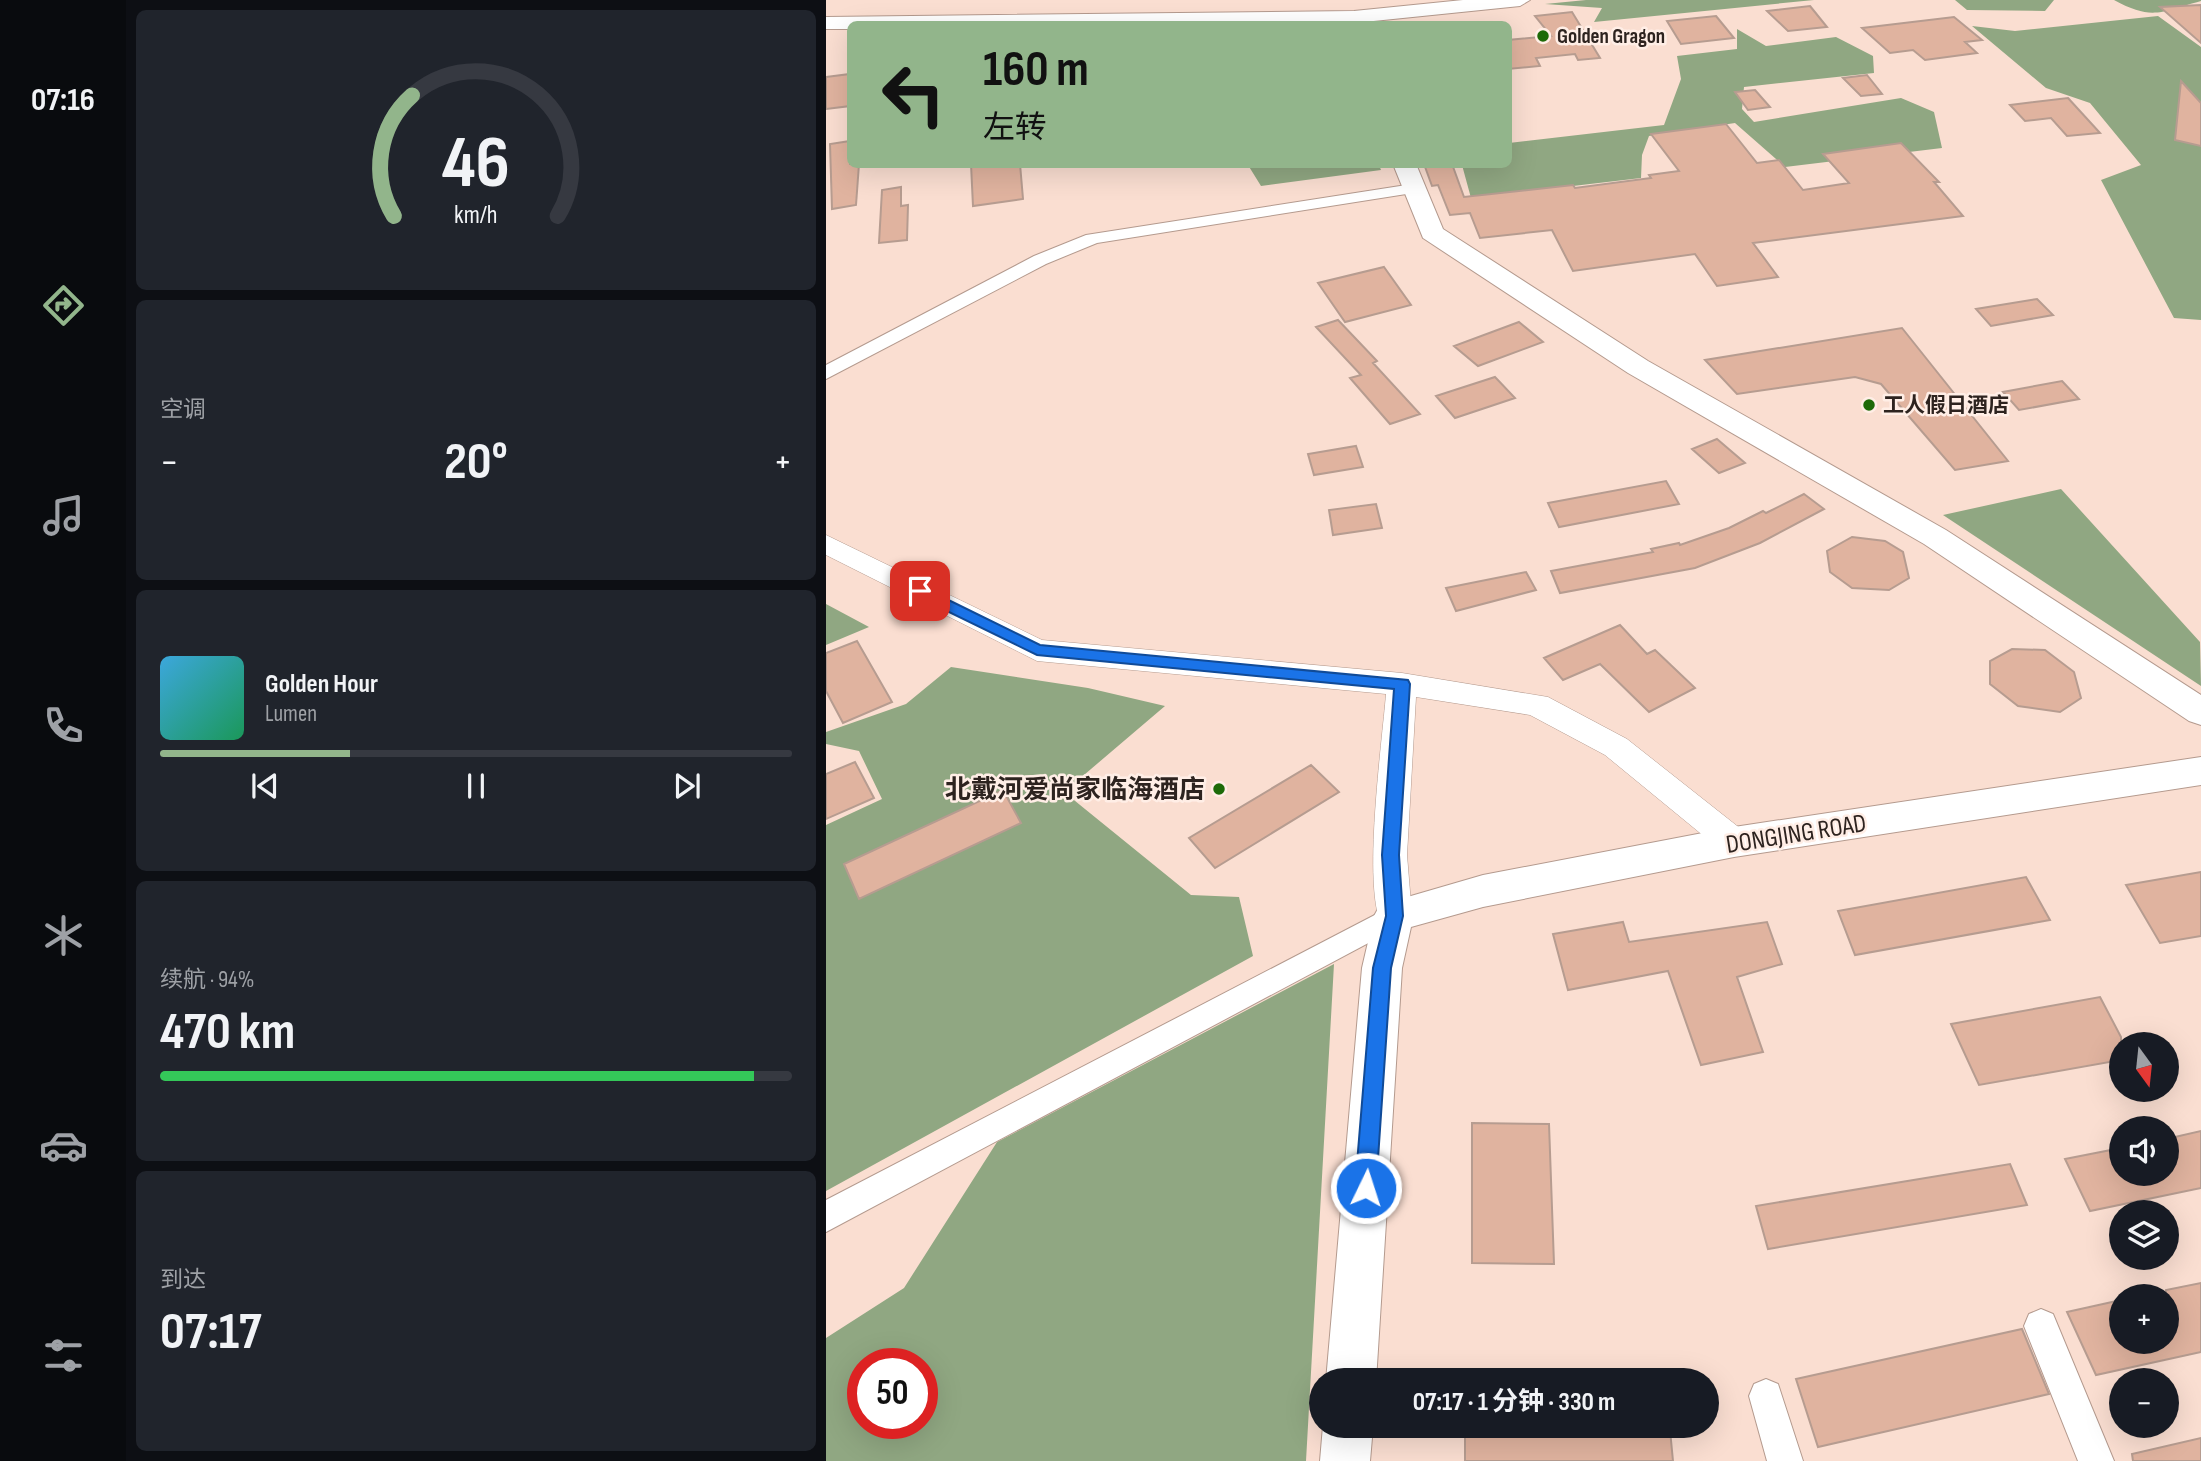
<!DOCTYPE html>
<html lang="zh">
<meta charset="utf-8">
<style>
:root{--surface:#171b24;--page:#20242c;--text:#f1f3f6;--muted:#9ea1a6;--line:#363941;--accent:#92b58b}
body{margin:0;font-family:"Sofia Sans Condensed","Noto Sans SC",sans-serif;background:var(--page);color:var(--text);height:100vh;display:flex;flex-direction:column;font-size:26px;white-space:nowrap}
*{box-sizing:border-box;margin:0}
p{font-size:23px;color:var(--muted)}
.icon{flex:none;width:38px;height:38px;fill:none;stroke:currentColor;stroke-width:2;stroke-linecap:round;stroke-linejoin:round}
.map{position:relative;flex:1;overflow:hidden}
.details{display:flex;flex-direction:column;gap:10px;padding:10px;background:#0d0f14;width:700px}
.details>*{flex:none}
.top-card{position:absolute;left:21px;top:21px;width:665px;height:147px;border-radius:10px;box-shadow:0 7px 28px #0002;background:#92b58b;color:#111;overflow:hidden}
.needle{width:46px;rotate:165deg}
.controls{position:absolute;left:1283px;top:1032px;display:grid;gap:14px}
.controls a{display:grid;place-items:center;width:70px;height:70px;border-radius:50%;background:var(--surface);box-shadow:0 7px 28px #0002;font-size:35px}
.speed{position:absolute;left:21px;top:1348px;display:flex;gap:14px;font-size:35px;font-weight:700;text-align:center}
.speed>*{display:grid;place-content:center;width:91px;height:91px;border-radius:50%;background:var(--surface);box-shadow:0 7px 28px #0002;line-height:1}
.speed .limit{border:10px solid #d22;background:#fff;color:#111}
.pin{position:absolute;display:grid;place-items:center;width:60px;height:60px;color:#fff;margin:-30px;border-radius:14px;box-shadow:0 4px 10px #0006}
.me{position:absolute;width:77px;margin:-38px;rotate:4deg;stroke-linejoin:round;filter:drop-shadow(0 0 5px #0008)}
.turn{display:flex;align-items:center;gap:24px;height:147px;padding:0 21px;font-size:32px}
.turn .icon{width:91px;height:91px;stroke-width:2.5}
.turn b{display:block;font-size:49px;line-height:60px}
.big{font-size:52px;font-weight:700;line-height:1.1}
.details .widget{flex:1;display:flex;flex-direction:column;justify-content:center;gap:10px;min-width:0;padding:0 24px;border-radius:10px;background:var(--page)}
.details .dial{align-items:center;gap:0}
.dial svg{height:182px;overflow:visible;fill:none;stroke:var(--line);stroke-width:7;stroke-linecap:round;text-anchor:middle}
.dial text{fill:var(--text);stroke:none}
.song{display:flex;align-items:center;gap:21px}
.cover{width:84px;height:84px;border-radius:10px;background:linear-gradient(135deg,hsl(200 70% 55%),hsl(150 70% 35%))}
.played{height:7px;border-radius:4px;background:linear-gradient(90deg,var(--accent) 30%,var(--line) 30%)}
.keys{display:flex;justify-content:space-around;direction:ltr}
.heat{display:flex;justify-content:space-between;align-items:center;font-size:38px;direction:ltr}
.charge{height:10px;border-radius:5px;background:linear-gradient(90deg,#34c759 94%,var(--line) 0)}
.trip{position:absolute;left:483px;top:1368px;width:410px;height:70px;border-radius:35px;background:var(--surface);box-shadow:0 7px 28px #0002;font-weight:700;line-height:70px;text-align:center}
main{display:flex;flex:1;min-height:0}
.tab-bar{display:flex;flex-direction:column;width:126px;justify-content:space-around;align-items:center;background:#090b0e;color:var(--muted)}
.tab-bar .icon{width:49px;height:49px}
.tab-bar .active{color:var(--accent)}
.tab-bar b{font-size:32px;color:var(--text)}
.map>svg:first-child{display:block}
.forest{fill:#90a782;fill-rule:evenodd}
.building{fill:#e0b39f;stroke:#b69c90;stroke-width:2}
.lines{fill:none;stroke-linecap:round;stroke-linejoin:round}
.minor-casing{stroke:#b49a8e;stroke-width:2}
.tertiary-casing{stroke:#b49a8e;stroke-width:1}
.secondary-casing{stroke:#b49a8e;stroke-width:2}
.minor{fill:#fff;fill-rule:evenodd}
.tertiary{fill:#fff;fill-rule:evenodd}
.secondary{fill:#fff;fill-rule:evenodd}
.route{fill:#1a73e8;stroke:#114b97;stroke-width:2}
.poi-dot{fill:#1d6a08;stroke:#ffeee6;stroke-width:2.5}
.labels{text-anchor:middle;stroke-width:5;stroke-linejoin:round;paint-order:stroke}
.far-poi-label{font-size:21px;font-weight:bold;fill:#2d231f;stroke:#ffeee6;text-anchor:start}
.poi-label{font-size:26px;font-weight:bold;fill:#2d231f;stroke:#ffeee6;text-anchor:end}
.street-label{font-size:26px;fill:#2d231f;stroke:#ffeee6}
</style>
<main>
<nav class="tab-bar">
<b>07:16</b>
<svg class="icon active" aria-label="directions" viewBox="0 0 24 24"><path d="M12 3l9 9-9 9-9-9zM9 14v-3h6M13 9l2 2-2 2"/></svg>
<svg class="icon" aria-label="music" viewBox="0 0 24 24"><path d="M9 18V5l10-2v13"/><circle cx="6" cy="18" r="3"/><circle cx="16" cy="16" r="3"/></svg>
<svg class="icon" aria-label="phone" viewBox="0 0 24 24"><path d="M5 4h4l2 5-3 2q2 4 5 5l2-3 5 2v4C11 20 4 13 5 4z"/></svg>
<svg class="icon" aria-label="climate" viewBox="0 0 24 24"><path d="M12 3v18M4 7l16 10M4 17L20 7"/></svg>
<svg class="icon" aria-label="car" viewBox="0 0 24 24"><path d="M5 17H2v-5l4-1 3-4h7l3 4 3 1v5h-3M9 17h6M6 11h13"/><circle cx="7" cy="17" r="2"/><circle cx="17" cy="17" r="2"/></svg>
<svg class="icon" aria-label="filters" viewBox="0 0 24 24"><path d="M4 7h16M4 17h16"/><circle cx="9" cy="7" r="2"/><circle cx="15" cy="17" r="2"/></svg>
</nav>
<section class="details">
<div class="widget dial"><svg viewBox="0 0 100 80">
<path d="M14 69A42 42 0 1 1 86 69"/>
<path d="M14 69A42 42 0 0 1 22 16" stroke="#92b58b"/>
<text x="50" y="56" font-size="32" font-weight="700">46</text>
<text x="50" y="72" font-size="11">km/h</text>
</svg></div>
<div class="widget"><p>空调</p>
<div class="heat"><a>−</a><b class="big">20°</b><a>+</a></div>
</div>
<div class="widget">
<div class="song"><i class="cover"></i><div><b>Golden Hour</b><p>Lumen</p></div></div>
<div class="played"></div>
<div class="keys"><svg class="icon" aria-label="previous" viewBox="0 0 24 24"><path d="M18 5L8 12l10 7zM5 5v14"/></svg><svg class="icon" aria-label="pause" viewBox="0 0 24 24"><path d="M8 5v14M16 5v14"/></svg><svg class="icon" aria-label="next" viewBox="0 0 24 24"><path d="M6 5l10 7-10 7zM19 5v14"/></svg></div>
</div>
<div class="widget"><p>续航 · 94%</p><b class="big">470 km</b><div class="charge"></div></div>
<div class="widget"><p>到达</p><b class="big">07:17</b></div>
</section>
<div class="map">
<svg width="1375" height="1461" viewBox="0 0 1375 1461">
<rect width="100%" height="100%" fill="#faded1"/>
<!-- forest -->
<path class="forest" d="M 760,0 L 988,0 L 768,22 L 776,8 L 719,4 Z
M 1129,0 L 1228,0 L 1219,11 L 1141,10 Z
M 1288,0 L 1375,0 L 1375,1 C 1334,12 1327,21 1288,0 Z
M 1332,16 L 1375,47 L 1375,320 L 1348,318 L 1275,180 L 1315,165 L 1264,103 L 1220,88 L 1146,26 L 1189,31 Z
M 911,29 L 940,46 L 1010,37 L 1047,56 L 1048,73 L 918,87 L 916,109 L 928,122 L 1075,98 L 1108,112 L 1116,148 L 959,167 L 909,123 L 823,136 L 816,155 L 815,178 L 645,198 L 636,165 L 682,164 L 683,143 L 838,125 L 855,79 L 851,56 L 911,49 Z
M 553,165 L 555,170 L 435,186 L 422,165 Z
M 1235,489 L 1374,642 L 1375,686 L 1117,515 Z
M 0,604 L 43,627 L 0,645 Z
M 125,667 L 262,688 L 339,706 L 238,792 L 365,895 L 413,897 L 427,956 L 0,1191 L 0,825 L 56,799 L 33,751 L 0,744 L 0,732 L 80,704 Z
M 508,964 L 480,1461 L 0,1461 L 0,1338 L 78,1288 L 171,1142 ZM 37,1363 L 96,1363 L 96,1423 L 37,1423 Z"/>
<!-- building -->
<path class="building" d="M 1375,5 L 1375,43 L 1334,7 Z
M 984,6 L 1001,27 L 962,31 L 941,11 Z
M 746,12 L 774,58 L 752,60 L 749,54 L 710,58 L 714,66 L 682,69 L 682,40 L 725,36 L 709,16 Z
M 890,16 L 908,38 L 855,44 L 841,21 Z
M 1128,17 L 1156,40 L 1139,42 L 1151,53 L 1099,60 L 1087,50 L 1064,53 L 1036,28 Z
M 24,74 L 24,106 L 0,109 L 0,77 Z
M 1041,75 L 1056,94 L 1035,96 L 1017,78 Z
M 1355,81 L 1375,103 L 1375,146 L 1349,140 Z
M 929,90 L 944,107 L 922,110 L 909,92 Z
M 1242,98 L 1274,133 L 1241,136 L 1225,118 L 1199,121 L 1184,105 Z
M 900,124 L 931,163 L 953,160 L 977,190 L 1023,183 L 997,154 L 1075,143 L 1113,182 L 1108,182 L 1137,216 L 927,243 L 952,277 L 891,286 L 869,254 L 747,271 L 726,230 L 654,238 L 644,213 L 624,215 L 612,185 L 606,186 L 598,164 L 626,164 L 638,197 L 747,185 L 749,188 L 825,178 L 823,175 L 853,171 L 825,134 Z
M 24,141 L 24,164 L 33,164 L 30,205 L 6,209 L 4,144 Z
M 145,164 L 194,164 L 197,199 L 147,206 Z
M 75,187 L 75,206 L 82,205 L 81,240 L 53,243 L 56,190 Z
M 558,267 L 585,305 L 519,322 L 492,283 Z
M 1211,299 L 1227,315 L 1165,326 L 1150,309 Z
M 512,320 L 551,361 L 547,363 L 594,414 L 564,424 L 524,378 L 535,375 L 490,327 Z
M 693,322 L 717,342 L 652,366 L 628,346 Z
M 1076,328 L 1182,461 L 1129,470 L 1055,384 L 1029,377 L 911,394 L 879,360 Z
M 669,377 L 689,398 L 629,418 L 610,396 Z
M 1236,381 L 1253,399 L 1193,410 L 1177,392 Z
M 891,439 L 919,463 L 893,473 L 866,449 Z
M 530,446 L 537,467 L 488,475 L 482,454 Z
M 840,481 L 853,504 L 733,527 L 722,503 Z
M 978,494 L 998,509 L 934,543 L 869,568 L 734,593 L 725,571 L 827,552 L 825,549 L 853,543 L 854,545 L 903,528 L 937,511 L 940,513 Z
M 550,504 L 556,528 L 507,535 L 503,510 Z
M 1026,537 L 1059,541 L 1077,552 L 1083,578 L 1063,590 L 1026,588 L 1004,572 L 1001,551 Z
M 700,572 L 710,590 L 630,611 L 620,588 Z
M 794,625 L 821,654 L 829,650 L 869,688 L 823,712 L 774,664 L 737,680 L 718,658 Z
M 31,641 L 66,702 L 17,723 L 0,691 L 0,653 Z
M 1186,649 L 1219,650 L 1248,672 L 1255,698 L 1234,712 L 1192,706 L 1164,684 L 1164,661 Z
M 29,762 L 48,798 L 0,819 L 0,774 Z
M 485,765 L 513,792 L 389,868 L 363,838 Z
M 177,790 L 195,823 L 33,899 L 18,864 Z
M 1375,872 L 1375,936 L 1334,943 L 1300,885 Z
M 1200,877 L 1224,920 L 1029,955 L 1012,911 Z
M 797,922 L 803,942 L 941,922 L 956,964 L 911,977 L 937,1052 L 875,1065 L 842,971 L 742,990 L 727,934 Z
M 1274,997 L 1295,1037 L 1295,1060 L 1153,1085 L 1125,1024 Z
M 646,1123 L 723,1124 L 728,1264 L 646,1263 Z
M 1375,1131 L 1375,1188 L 1264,1211 L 1239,1159 L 1295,1148 L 1295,1174 L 1340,1174 L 1340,1139 Z
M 1184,1164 L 1201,1205 L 942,1249 L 930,1206 Z
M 1375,1283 L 1375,1352 L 1270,1375 L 1241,1312 L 1295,1300 L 1295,1342 L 1340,1342 L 1340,1290 Z
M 1196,1329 L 1223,1394 L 992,1447 L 970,1379 Z
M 844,1430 L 847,1461 L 639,1461 L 639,1434 Z
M 1375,1438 L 1375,1461 L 1307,1461 L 1306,1454 Z"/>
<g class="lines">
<!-- minor casing -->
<g class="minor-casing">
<path id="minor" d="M 587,184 L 595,189 L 593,192 L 271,243 L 220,264 L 0,379 L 0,365 L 208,256 L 260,235 Z
M 568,905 L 578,908 L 582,916 L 578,924 L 0,1232 L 0,1200 Z
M 1215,1309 L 1227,1314 L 1288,1461 L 1252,1461 L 1198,1326 L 1203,1314 Z
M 940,1379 L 952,1384 L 977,1461 L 941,1461 L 923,1396 L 928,1384 Z"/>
</g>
<!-- tertiary casing -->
<g class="tertiary-casing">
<path id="tertiary" d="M 0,535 L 216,640 L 576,673 L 722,697 L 801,739 L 920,833 L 925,842 L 920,851 L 908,855 L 896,851 L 779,755 L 704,715 L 590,697 L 581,855 L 586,916 L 580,926 L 568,931 L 556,926 C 536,886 556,744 560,694 L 211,661 L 0,555 Z"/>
</g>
<!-- secondary casing -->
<g class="secondary-casing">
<path id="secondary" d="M 637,0 L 704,0 L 694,6 L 528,23 L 24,24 L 24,29 L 0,29 L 0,17 L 528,11 Z
M 567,164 L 590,164 L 617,229 L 822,361 L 1120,530 L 1375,695 L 1375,725 L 1363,721 L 1098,544 L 802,373 L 597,238 Z
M 1375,757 L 1375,785 L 908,857 L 657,907 L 585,927 L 576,968 L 550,1381 L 500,1381 L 536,968 L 548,916 L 554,905 L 657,875 L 908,827 Z
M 497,1426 L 547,1426 L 544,1461 L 494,1461 Z"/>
</g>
<!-- minor -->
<use href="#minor" class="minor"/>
<!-- tertiary -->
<use href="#tertiary" class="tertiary"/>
<!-- secondary -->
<use href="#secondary" class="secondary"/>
</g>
<!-- route -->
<path class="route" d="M 94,586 L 214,645 L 582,680 L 584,684 L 573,855 L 577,916 L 565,968 L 550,1188 L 547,1195 L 540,1198 L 532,1195 L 529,1188 L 547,968 L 560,916 L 556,855 L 568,689 L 211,655 L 88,595 L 86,591 Z"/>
<!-- markers -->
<g class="poi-dot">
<circle cx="717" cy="36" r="7"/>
<circle cx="1043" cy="405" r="7"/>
<circle cx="393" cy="789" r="7"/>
</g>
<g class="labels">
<!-- far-poi labels -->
<g class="far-poi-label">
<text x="731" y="43">Golden Gragon</text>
<text x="1057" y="412">工人假日酒店</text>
</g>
<!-- poi labels -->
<g class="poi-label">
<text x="379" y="798">北戴河爱尚家临海酒店</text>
</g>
<!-- street labels -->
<g class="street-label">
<text transform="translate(970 833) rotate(-9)" y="9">DONGJING ROAD</text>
</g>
</g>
</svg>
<div class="controls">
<a><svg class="needle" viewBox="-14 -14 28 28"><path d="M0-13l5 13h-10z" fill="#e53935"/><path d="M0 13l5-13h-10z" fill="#9ea1a6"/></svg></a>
<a><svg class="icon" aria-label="sound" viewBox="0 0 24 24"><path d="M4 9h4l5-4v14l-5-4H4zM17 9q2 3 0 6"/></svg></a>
<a><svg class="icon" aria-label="layers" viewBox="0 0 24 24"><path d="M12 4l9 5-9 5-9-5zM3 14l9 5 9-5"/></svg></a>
<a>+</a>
<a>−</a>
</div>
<div class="speed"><div class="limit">50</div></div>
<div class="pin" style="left:94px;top:591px;background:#d93025"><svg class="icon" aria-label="arrive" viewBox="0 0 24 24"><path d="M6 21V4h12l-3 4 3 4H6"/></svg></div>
<svg class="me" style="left:540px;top:1188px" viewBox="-20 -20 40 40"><circle r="17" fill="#1a73e8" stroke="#fff" stroke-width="3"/><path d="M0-11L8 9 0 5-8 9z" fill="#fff"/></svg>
<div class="trip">07:17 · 1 分钟 · 330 m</div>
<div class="top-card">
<div class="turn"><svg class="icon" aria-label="left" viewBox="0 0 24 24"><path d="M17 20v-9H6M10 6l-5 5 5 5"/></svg><div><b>160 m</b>左转</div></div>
</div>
</div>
</main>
